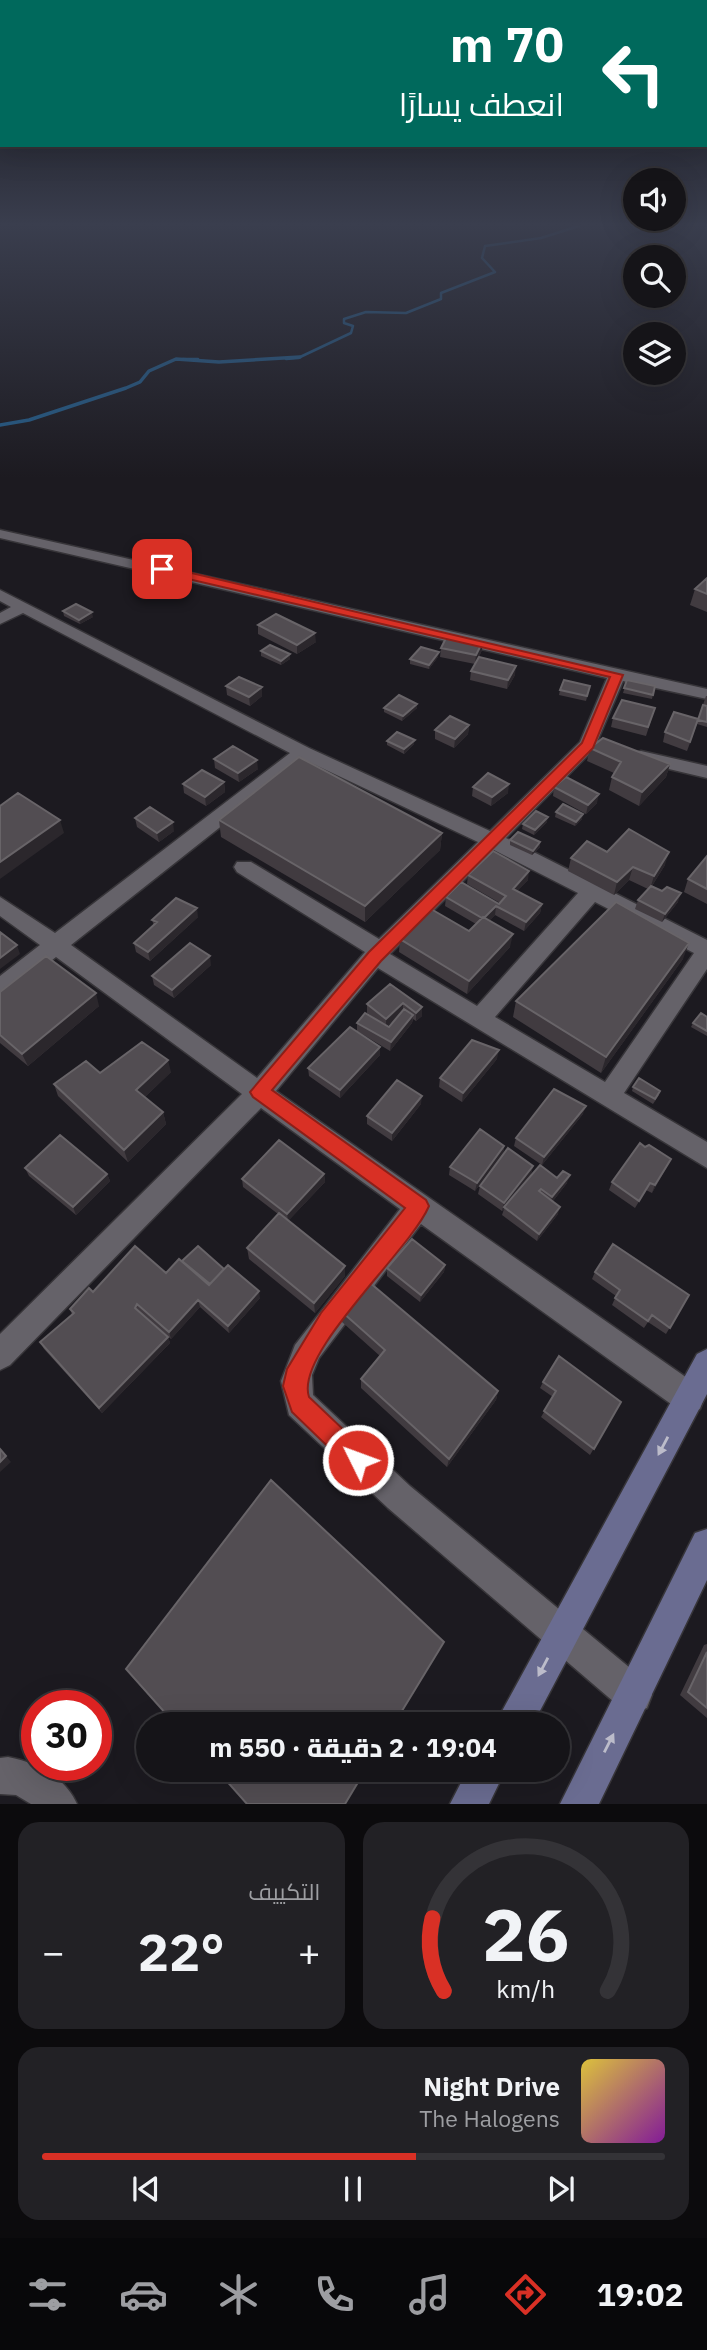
<!DOCTYPE html>
<html lang="ar">
<meta charset="utf-8">
<style>
:root{--surface:#151418;--page:#222125;--text:#f1f3f6;--muted:#9d9ea2;--line:#343337;--accent:#d93025}
body{margin:0;font-family:"IBM Plex Sans",Cairo,sans-serif;background:var(--page);color:var(--text);direction:rtl;height:100vh;display:flex;flex-direction:column;font-size:26px;white-space:nowrap}
*{box-sizing:border-box;margin:0}
p{font-size:23px;color:var(--muted)}
.icon{flex:none;width:38px;height:38px;fill:none;stroke:currentColor;stroke-width:2;stroke-linecap:round;stroke-linejoin:round}
.map{position:relative;height:1804px;overflow:hidden;direction:ltr}
.sheet{display:flex;flex-direction:column;gap:18px;padding:18px;background:#0c0b0d;flex:1}
.sheet>*{flex:none}
.guide{position:absolute;left:0px;top:0px;width:707px;height:147px;box-shadow:0 7px 28px #0002,0 0 0 2px var(--line);direction:rtl;background:#00695c;color:#fff;overflow:hidden}
.controls{position:absolute;left:623px;top:168px;display:grid;gap:14px}
.controls a{display:grid;place-items:center;width:63px;height:63px;border-radius:50%;background:var(--surface);box-shadow:0 7px 28px #0002,0 0 0 2px var(--line);font-size:35px}
.speed{position:absolute;left:21px;top:1690px;display:flex;gap:14px;font-size:35px;font-weight:700;text-align:center}
.speed>*{display:grid;place-content:center;width:91px;height:91px;border-radius:50%;background:var(--surface);box-shadow:0 7px 28px #0002,0 0 0 2px var(--line);line-height:1}
.speed .limit{border:10px solid #d22;background:#fff;color:#111}
.pin{position:absolute;display:grid;place-items:center;width:60px;height:60px;color:#fff;margin:-30px;border-radius:14px;box-shadow:0 4px 10px #0006}
.me{position:absolute;width:77px;margin:-38px;rotate:312deg;stroke-linejoin:round;filter:drop-shadow(0 0 5px #0008)}
.turn{display:flex;align-items:center;gap:24px;height:147px;padding:0 28px;font-size:32px}
.turn .icon{width:91px;height:91px;stroke-width:2.5}
.turn b{display:block;font-size:49px;line-height:60px}
.big{font-size:52px;font-weight:800;line-height:1.1}
.sheet .widget{flex:1;display:flex;flex-direction:column;justify-content:center;gap:10px;min-width:0;padding:0 24px;border-radius:21px;background:var(--page)}
.sheet .dial{align-items:center;gap:0}
.dial svg{height:182px;overflow:visible;fill:none;stroke:var(--line);stroke-width:7;stroke-linecap:round;text-anchor:middle}
.dial text{fill:var(--text);stroke:none}
.song{display:flex;align-items:center;gap:21px}
.cover{width:84px;height:84px;border-radius:10px;background:linear-gradient(135deg,hsl(50 70% 55%),hsl(290 70% 35%))}
.played{height:7px;border-radius:4px;background:linear-gradient(90deg,var(--accent) 60%,var(--line) 60%)}
.keys{display:flex;justify-content:space-around;direction:ltr}
.heat{display:flex;justify-content:space-between;align-items:center;font-size:38px;direction:ltr}
.sheet .tiles{flex:1;display:grid;gap:18px;grid-template-columns:1fr 1fr}
.widget:last-child{grid-column:span 2}
.trip{position:absolute;left:136px;top:1712px;width:434px;height:70px;border-radius:35px;background:var(--surface);box-shadow:0 7px 28px #0002,0 0 0 2px var(--line);font-weight:800;line-height:70px;text-align:center;direction:rtl}
.dock{display:flex;height:112px;justify-content:space-around;align-items:center;background:#08080a;color:var(--muted)}
.dock .icon{width:49px;height:49px}
.dock .on{color:var(--accent)}
.dock b{font-size:32px;color:var(--text)}
.map>svg:first-child{display:block}
.lines{fill:none;stroke-linecap:round;stroke-linejoin:round}
.stream-far1{stroke:#235b87;stroke-width:2.5}
.stream{stroke:#235b87;stroke-width:3.5}
.street-casing{stroke:#373539;stroke-width:3}
.secondary-casing{stroke:#373539;stroke-width:3}
.street{fill:#656269;fill-rule:evenodd}
.secondary{fill:#6a6c91;fill-rule:evenodd}
.wall{fill:#413b40;fill-rule:evenodd}
.shaded-wall{fill:#2b272c}
.building{fill:#524d52;stroke:#686468;stroke-width:2}
.oneway{fill:#bcbcca}
.route{fill:#d93025;stroke:#8d1f18;stroke-width:2}
</style>
<div class="map">
<svg width="707" height="1804" viewBox="0 0 707 1804">
<rect width="100%" height="100%" fill="#1c1a20"/>
<g class="lines">
<!-- stream-far1 -->
<path class="stream-far1" d="M 183,359 L 198,359
M 286,359 L 298,358 L 351,333 L 353,326 L 344,323 L 344,319 L 366,312 L 406,313 L 441,299 L 441,293 L 495,272 L 482,258 L 485,246 L 541,238 L 579,226"/>
<!-- stream -->
<path class="stream" d="M 0,425 L 29,420 L 126,388 L 140,382 L 149,371 L 176,359 L 219,362 L 300,357"/>
<!-- street casing -->
<g class="street-casing">
<path id="street" d="M 0,530 L 707,689 L 707,699 L 623,681 L 594,749 L 506,838 L 707,940 L 707,969 L 624,1093 L 707,1142 L 707,1168 L 378,968 L 276,1091 L 700,1387 L 704,1398 L 700,1409 L 689,1413 L 678,1409 L 421,1224 L 319,1358 L 312,1375 L 313,1395 L 410,1486 L 647,1682 L 652,1695 L 647,1708 L 634,1713 L 621,1708 L 388,1508 L 289,1415 L 281,1381 L 295,1345 L 400,1209 L 261,1108 L 10,1365 L 0,1370 L 0,1334 L 242,1094 L 56,957 L 8,994 L 0,997 L 0,976 L 40,945 L 0,916 L 0,897 L 55,933 L 290,753 L 23,613 L 0,624 L 0,613 L 11,607 L 0,601 L 0,590 L 309,748 L 490,831 L 580,742 L 607,678 L 0,538 ZM 305,760 L 478,842 L 379,939 L 251,862 L 237,862 L 234,867 L 237,872 L 365,952 L 257,1078 L 71,945 ZM 494,850 L 578,893 L 477,1006 L 390,954 ZM 595,902 L 694,953 L 605,1082 L 495,1017 Z
M 641,751 L 707,766 L 707,778 L 635,761 L 632,757 L 635,753 Z
M 8,1757 C 36,1762 65,1777 77,1804 L 31,1804 L 16,1795 L 0,1794 L 0,1758 Z"/>
</g>
<!-- secondary casing -->
<g class="secondary-casing">
<path id="secondary" d="M 707,1349 L 707,1394 L 533,1724 L 495,1724 L 697,1354 Z
M 707,1529 L 707,1580 L 599,1804 L 560,1804 L 695,1533 Z
M 468,1769 L 506,1769 L 489,1804 L 450,1804 Z"/>
</g>
<!-- street -->
<use href="#street" class="street"/>
<!-- secondary -->
<use href="#secondary" class="secondary"/>
</g>
<!-- wall -->
<path class="wall" d="M 707,578 L 707,612 L 690,605 L 695,589 Z
M 63,611 L 93,617 L 80,624 L 64,616 Z
M 258,625 L 316,642 L 297,654 L 258,634 Z
M 441,648 L 482,650 L 478,659 L 515,675 L 507,689 L 470,680 L 471,671 L 475,664 L 440,657 Z
M 261,651 L 290,659 L 281,665 L 261,656 Z
M 438,657 L 429,669 L 410,664 L 410,659 Z
M 627,680 L 655,686 L 652,699 L 623,693 Z
M 226,686 L 262,696 L 250,706 L 227,695 Z
M 590,686 L 586,701 L 559,695 L 560,690 Z
M 706,696 L 707,696 L 707,727 L 697,724 L 687,751 L 663,742 L 665,732 L 698,719 Z
M 417,704 L 417,708 L 402,721 L 384,712 L 384,708 Z
M 655,708 L 646,736 L 611,727 L 613,718 Z
M 469,725 L 468,734 L 454,748 L 435,739 L 435,730 Z
M 387,741 L 414,744 L 404,754 L 387,745 Z
M 590,748 L 670,764 L 666,777 L 639,806 L 609,790 L 612,777 L 614,773 L 587,761 Z
M 214,759 L 258,769 L 239,782 L 215,768 Z
M 224,782 L 225,792 L 206,806 L 184,793 L 183,784 Z
M 473,787 L 508,793 L 491,806 L 472,796 Z
M 554,787 L 597,803 L 586,814 L 553,796 Z
M 556,812 L 582,819 L 575,826 L 555,817 Z
M 135,818 L 174,831 L 159,842 L 137,827 Z
M 219,820 L 442,833 L 440,850 L 365,922 L 221,837 Z
M 547,822 L 534,835 L 522,829 L 523,824 Z
M 510,840 L 540,842 L 540,847 L 532,855 L 510,845 Z
M 607,852 L 665,865 L 652,886 L 678,902 L 662,922 L 635,909 L 638,900 L 648,889 L 629,880 L 614,895 L 568,871 L 571,858 Z
M 707,856 L 707,904 L 684,892 L 688,879 Z
M 468,875 L 528,880 L 517,891 L 542,904 L 540,913 L 524,931 L 495,915 L 489,921 L 510,947 L 467,994 L 399,952 L 400,939 L 469,931 L 476,924 L 445,906 L 446,897 L 499,904 L 500,903 L 467,884 Z
M 198,917 L 150,961 L 136,952 L 134,943 L 154,926 L 152,920 Z
M 683,959 L 601,1073 L 513,1017 L 516,1001 Z
M 211,965 L 174,998 L 154,985 L 152,976 Z
M 390,984 L 422,1007 L 422,1016 L 416,1021 L 413,1019 L 412,1023 L 390,1051 L 357,1031 L 357,1023 L 373,1017 L 367,1013 L 367,1004 ZM 400,1015 L 389,1027 L 387,1026 Z
M 0,992 L 99,1006 L 28,1066 L 0,1043 Z
M 707,1017 L 707,1036 L 691,1027 L 693,1023 Z
M 380,1047 L 380,1055 L 340,1098 L 309,1076 L 308,1068 Z
M 497,1059 L 462,1102 L 439,1087 L 440,1078 Z
M 171,1072 L 145,1097 L 163,1112 L 166,1124 L 128,1162 L 58,1096 L 54,1084 L 100,1073 Z
M 633,1087 L 659,1095 L 653,1104 L 632,1091 Z
M 421,1104 L 392,1141 L 367,1124 L 367,1116 Z
M 583,1114 L 542,1165 L 514,1146 L 516,1138 Z
M 504,1146 L 503,1154 L 475,1191 L 449,1175 L 450,1167 Z
M 645,1147 L 671,1159 L 652,1193 L 646,1190 L 635,1208 L 609,1190 L 612,1182 Z
M 533,1166 L 531,1174 L 516,1193 L 557,1178 L 567,1183 L 553,1201 L 558,1214 L 537,1241 L 502,1215 L 504,1209 L 502,1211 L 478,1194 L 480,1186 Z
M 25,1168 L 107,1174 L 110,1181 L 76,1215 L 29,1176 Z
M 324,1174 L 325,1182 L 288,1221 L 345,1276 L 315,1313 L 249,1259 L 247,1248 L 278,1214 L 243,1187 L 242,1179 Z
M 445,1265 L 444,1272 L 420,1302 L 387,1276 L 387,1268 Z
M 224,1269 L 260,1298 L 229,1333 L 200,1307 L 171,1339 L 139,1311 L 168,1337 L 170,1343 L 102,1413 L 44,1349 L 40,1342 L 72,1315 L 70,1309 L 93,1292 L 166,1273 Z
M 595,1272 L 689,1295 L 666,1334 L 648,1322 L 644,1328 L 612,1305 L 616,1296 L 592,1279 Z
M 342,1312 L 498,1391 L 496,1400 L 447,1467 L 361,1388 L 361,1379 L 380,1356 L 342,1322 Z
M 543,1382 L 621,1402 L 590,1455 L 541,1417 L 553,1397 L 540,1388 Z
M 707,1644 L 707,1718 L 680,1695 L 704,1645 Z"/>
<!-- shaded-wall -->
<path class="shaded-wall" d="M 92,612 L 93,617 L 80,624 L 79,620 Z
M 315,633 L 316,642 L 297,654 L 297,645 Z
M 483,641 L 482,650 L 475,664 L 476,655 Z
M 439,652 L 438,657 L 429,669 L 429,665 Z
M 290,654 L 290,659 L 281,665 L 281,661 Z
M 516,666 L 515,675 L 507,689 L 508,680 Z
M 262,687 L 262,696 L 250,706 L 249,697 Z
M 417,704 L 417,708 L 402,721 L 403,716 Z
M 469,725 L 468,734 L 454,748 L 455,739 Z
M 415,740 L 414,744 L 404,754 L 404,749 Z
M 257,760 L 258,769 L 239,782 L 238,773 Z
M 670,764 L 666,777 L 639,806 L 642,792 Z
M 224,782 L 225,792 L 206,806 L 205,797 Z
M 509,784 L 508,793 L 491,806 L 492,797 Z
M 599,794 L 597,803 L 586,814 L 588,805 Z
M 583,814 L 582,819 L 575,826 L 576,822 Z
M 548,817 L 547,822 L 534,835 L 535,830 Z
M 60,820 L 64,833 L 0,879 L 0,862 Z
M 173,822 L 174,831 L 159,842 L 157,833 Z
M 442,833 L 440,850 L 365,922 L 365,906 Z
M 540,842 L 540,847 L 532,855 L 533,851 Z
M 669,852 L 665,865 L 650,889 L 654,876 Z
M 633,867 L 629,880 L 614,895 L 617,882 Z
M 529,871 L 528,880 L 511,898 L 513,889 Z
M 681,893 L 678,902 L 662,922 L 665,914 Z
M 542,904 L 540,913 L 524,931 L 526,922 Z
M 496,906 L 495,915 L 483,928 L 484,919 Z
M 197,908 L 198,917 L 150,961 L 148,952 Z
M 513,934 L 510,947 L 467,994 L 469,981 Z
M 689,943 L 683,959 L 601,1073 L 606,1057 Z
M 17,945 L 20,954 L 0,969 L 0,958 Z
M 210,956 L 211,965 L 174,998 L 172,990 Z
M 96,993 L 99,1006 L 28,1066 L 22,1054 Z
M 403,1003 L 403,1012 L 386,1027 L 386,1019 Z
M 422,1007 L 422,1016 L 416,1021 L 416,1013 Z
M 413,1015 L 412,1023 L 390,1051 L 391,1042 Z
M 380,1047 L 380,1055 L 340,1098 L 340,1090 Z
M 499,1050 L 497,1059 L 462,1102 L 463,1093 Z
M 168,1060 L 171,1072 L 140,1102 L 136,1090 Z
M 422,1096 L 421,1104 L 392,1141 L 392,1133 Z
M 586,1106 L 583,1114 L 542,1165 L 544,1157 Z
M 163,1112 L 166,1124 L 128,1162 L 124,1150 Z
M 504,1146 L 503,1154 L 475,1191 L 477,1183 Z
M 671,1159 L 667,1167 L 652,1193 L 655,1185 Z
M 533,1166 L 531,1174 L 502,1211 L 504,1203 Z
M 107,1174 L 110,1181 L 76,1215 L 73,1207 Z
M 324,1174 L 325,1182 L 288,1221 L 287,1214 Z
M 570,1175 L 567,1183 L 550,1205 L 552,1197 Z
M 560,1207 L 558,1214 L 537,1241 L 539,1234 Z
M 445,1265 L 444,1272 L 420,1302 L 421,1295 Z
M 345,1266 L 345,1276 L 315,1313 L 314,1303 Z
M 259,1291 L 260,1298 L 229,1333 L 228,1326 Z
M 198,1300 L 200,1307 L 171,1339 L 169,1332 Z
M 168,1337 L 170,1343 L 102,1413 L 99,1408 Z
M 498,1391 L 496,1400 L 447,1467 L 449,1459 Z
M 0,1449 L 11,1462 L 0,1472 Z
M 444,1642 L 395,1724 L 394,1724 Z"/>
<!-- building -->
<path class="building" d="M 707,578 L 707,594 L 695,589 Z
M 76,604 L 92,612 L 79,620 L 63,611 Z
M 276,614 L 315,633 L 297,645 L 258,625 Z
M 448,634 L 483,641 L 476,655 L 441,648 Z
M 270,645 L 290,654 L 281,661 L 261,651 Z
M 421,647 L 439,652 L 429,665 L 410,659 Z
M 479,657 L 516,666 L 508,680 L 471,671 Z
M 239,677 L 262,687 L 249,697 L 226,686 Z
M 564,680 L 590,686 L 587,696 L 560,690 Z
M 627,680 L 655,686 L 653,695 L 624,688 Z
M 399,695 L 417,704 L 403,716 L 384,708 Z
M 622,700 L 655,708 L 648,727 L 613,718 Z
M 703,705 L 707,706 L 707,722 L 698,720 Z
M 674,712 L 698,719 L 690,742 L 665,732 Z
M 450,716 L 469,725 L 455,739 L 435,730 Z
M 397,732 L 415,740 L 404,749 L 387,741 Z
M 603,738 L 670,764 L 642,792 L 612,777 L 621,762 L 590,748 Z
M 233,746 L 257,760 L 238,773 L 214,759 Z
M 299,757 L 442,833 L 365,906 L 219,820 Z
M 202,770 L 224,782 L 205,797 L 183,784 Z
M 488,773 L 509,784 L 492,797 L 473,787 Z
M 566,777 L 599,794 L 588,805 L 554,787 Z
M 18,793 L 60,820 L 0,862 L 0,806 Z
M 563,804 L 583,814 L 576,822 L 556,812 Z
M 150,807 L 173,822 L 157,833 L 135,818 Z
M 536,811 L 548,817 L 535,830 L 523,824 Z
M 629,829 L 669,852 L 654,876 L 633,867 L 617,882 L 571,858 L 587,841 L 607,852 Z
M 518,832 L 540,842 L 533,851 L 510,840 Z
M 493,851 L 529,871 L 513,889 L 542,904 L 526,922 L 496,906 L 484,918 L 482,918 L 446,897 L 461,882 L 499,904 L 506,896 L 468,875 Z
M 707,856 L 707,889 L 688,879 Z
M 651,886 L 662,891 L 667,887 L 681,893 L 665,914 L 638,900 Z
M 176,898 L 197,908 L 148,952 L 134,943 L 157,922 L 152,920 Z
M 616,902 L 689,943 L 606,1057 L 516,1001 Z
M 431,909 L 469,931 L 483,917 L 513,934 L 469,981 L 400,939 Z
M 0,932 L 17,945 L 0,958 Z
M 190,943 L 210,956 L 172,990 L 152,976 Z
M 46,956 L 96,993 L 22,1054 L 0,1035 L 0,992 Z
M 390,984 L 422,1007 L 416,1013 L 403,1003 L 386,1019 L 367,1004 Z
M 404,1009 L 413,1015 L 391,1042 L 357,1023 L 365,1013 L 389,1027 Z
M 701,1013 L 707,1017 L 707,1031 L 693,1023 Z
M 350,1027 L 380,1047 L 340,1090 L 308,1068 Z
M 472,1040 L 499,1050 L 463,1093 L 440,1078 Z
M 142,1042 L 168,1060 L 136,1090 L 163,1112 L 124,1150 L 54,1084 L 86,1061 L 100,1073 Z
M 639,1078 L 660,1091 L 655,1099 L 633,1087 Z
M 397,1080 L 422,1096 L 392,1133 L 367,1116 Z
M 554,1089 L 586,1106 L 544,1157 L 516,1138 Z
M 480,1129 L 504,1146 L 477,1183 L 450,1167 Z
M 60,1135 L 107,1174 L 73,1207 L 25,1168 Z
M 279,1140 L 324,1174 L 287,1214 L 242,1179 Z
M 640,1143 L 645,1147 L 649,1145 L 671,1159 L 655,1185 L 650,1183 L 639,1201 L 612,1182 Z
M 508,1148 L 533,1166 L 504,1203 L 480,1186 Z
M 540,1165 L 557,1178 L 563,1171 L 570,1175 L 552,1197 L 541,1189 L 539,1191 L 560,1207 L 539,1234 L 504,1207 Z
M 279,1213 L 345,1266 L 314,1303 L 247,1248 Z
M 412,1239 L 445,1265 L 421,1295 L 387,1268 Z
M 613,1244 L 689,1295 L 670,1328 L 652,1315 L 648,1321 L 615,1298 L 620,1290 L 595,1272 Z
M 135,1246 L 166,1273 L 179,1259 L 209,1285 L 228,1265 L 259,1291 L 228,1326 L 198,1300 L 169,1332 L 137,1304 L 135,1308 L 168,1337 L 99,1408 L 40,1342 L 74,1313 L 70,1309 L 89,1288 L 93,1292 Z
M 198,1246 L 224,1269 L 210,1284 L 182,1261 Z
M 369,1282 L 498,1391 L 449,1459 L 361,1379 L 385,1350 L 342,1312 Z
M 559,1356 L 621,1402 L 594,1449 L 544,1411 L 556,1391 L 543,1382 Z
M 0,1449 L 6,1456 L 0,1462 Z
M 271,1480 L 444,1642 L 394,1724 L 175,1724 L 126,1669 Z
M 707,1652 L 707,1708 L 688,1692 Z
M 216,1769 L 366,1769 L 345,1804 L 247,1804 Z"/>
<!-- one-way arrows -->
<defs><path id="oneway-solid" d="M-6-.8H1V-3.2L6.5 0L1 3.2V.8H-6Z" transform="scale(1.75)"/></defs>
<g class="oneway">
<use href="#oneway-solid" transform="translate(663 1446) rotate(118)"/>
<use href="#oneway-solid" transform="translate(543 1667) rotate(118)"/>
<use href="#oneway-solid" transform="translate(609 1743) rotate(-63)"/>
</g>
<!-- sky -->
<linearGradient id="sky" x2="0" y2="1"><stop stop-color="#0f0e12"/><stop offset="0.47" stop-color="#3a3e4e"/><stop offset="1" stop-color="#3a3e4e" stop-opacity="0"/></linearGradient>
<rect width="707" height="478" fill="url(#sky)"/>
<!-- route -->
<path class="route" d="M 162,566 L 623,675 L 593,748 L 381,961 L 272,1090 L 426,1200 L 429,1206 C 410,1251 294,1353 309,1397 L 366,1451 L 370,1460 L 366,1468 L 358,1471 L 350,1468 L 292,1412 L 283,1386 L 287,1369 L 321,1313 L 405,1208 L 253,1097 L 250,1092 L 369,952 L 582,743 L 610,677 L 158,572 L 158,567 Z"/>
</svg>
<div class="controls">
<a><svg class="icon" aria-label="sound" viewBox="0 0 24 24"><path d="M4 9h4l5-4v14l-5-4H4zM17 9q2 3 0 6"/></svg></a>
<a><svg class="icon" aria-label="search" viewBox="0 0 24 24"><circle cx="10" cy="10" r="6"/><path d="M15 15l6 6"/></svg></a>
<a><svg class="icon" aria-label="layers" viewBox="0 0 24 24"><path d="M12 4l9 5-9 5-9-5zM3 14l9 5 9-5"/></svg></a>
</div>
<div class="speed"><div class="limit">30</div></div>
<div class="pin" style="left:162px;top:569px;background:#d93025"><svg class="icon" aria-label="arrive" viewBox="0 0 24 24"><path d="M6 21V4h12l-3 4 3 4H6"/></svg></div>
<svg class="me" style="left:358px;top:1460px" viewBox="-20 -20 40 40"><circle r="17" fill="#d93025" stroke="#fff" stroke-width="3"/><path d="M0-11L8 9 0 5-8 9z" fill="#fff"/></svg>
<div class="trip">19:04 · 2 دقيقة · 550 m</div>
<div class="guide">
<div class="turn"><svg class="icon" aria-label="left" viewBox="0 0 24 24"><path d="M17 20v-9H6M10 6l-5 5 5 5"/></svg><div><b>70 m</b>انعطف يسارًا</div></div>
</div>
</div>
<section class="sheet">
<div class="tiles">
<div class="widget dial"><svg viewBox="0 0 100 80">
<path d="M14 69A42 42 0 1 1 86 69"/>
<path d="M14 69A42 42 0 0 1 9 37" stroke="#d93025"/>
<text x="50" y="56" font-size="32" font-weight="700">26</text>
<text x="50" y="72" font-size="11">km/h</text>
</svg></div>
<div class="widget"><p>التكييف</p>
<div class="heat"><a>−</a><b class="big">22°</b><a>+</a></div>
</div>
<div class="widget">
<div class="song"><i class="cover"></i><div><b>Night Drive</b><p>The Halogens</p></div></div>
<div class="played"></div>
<div class="keys"><svg class="icon" aria-label="previous" viewBox="0 0 24 24"><path d="M18 5L8 12l10 7zM5 5v14"/></svg><svg class="icon" aria-label="pause" viewBox="0 0 24 24"><path d="M8 5v14M16 5v14"/></svg><svg class="icon" aria-label="next" viewBox="0 0 24 24"><path d="M6 5l10 7-10 7zM19 5v14"/></svg></div>
</div>
</div>
</section>
<nav class="dock">
<b>19:02</b>
<svg class="icon on" aria-label="directions" viewBox="0 0 24 24"><path d="M12 3l9 9-9 9-9-9zM9 14v-3h6M13 9l2 2-2 2"/></svg>
<svg class="icon" aria-label="music" viewBox="0 0 24 24"><path d="M9 18V5l10-2v13"/><circle cx="6" cy="18" r="3"/><circle cx="16" cy="16" r="3"/></svg>
<svg class="icon" aria-label="phone" viewBox="0 0 24 24"><path d="M5 4h4l2 5-3 2q2 4 5 5l2-3 5 2v4C11 20 4 13 5 4z"/></svg>
<svg class="icon" aria-label="climate" viewBox="0 0 24 24"><path d="M12 3v18M4 7l16 10M4 17L20 7"/></svg>
<svg class="icon" aria-label="car" viewBox="0 0 24 24"><path d="M5 17H2v-5l4-1 3-4h7l3 4 3 1v5h-3M9 17h6M6 11h13"/><circle cx="7" cy="17" r="2"/><circle cx="17" cy="17" r="2"/></svg>
<svg class="icon" aria-label="filters" viewBox="0 0 24 24"><path d="M4 7h16M4 17h16"/><circle cx="9" cy="7" r="2"/><circle cx="15" cy="17" r="2"/></svg>
</nav>
